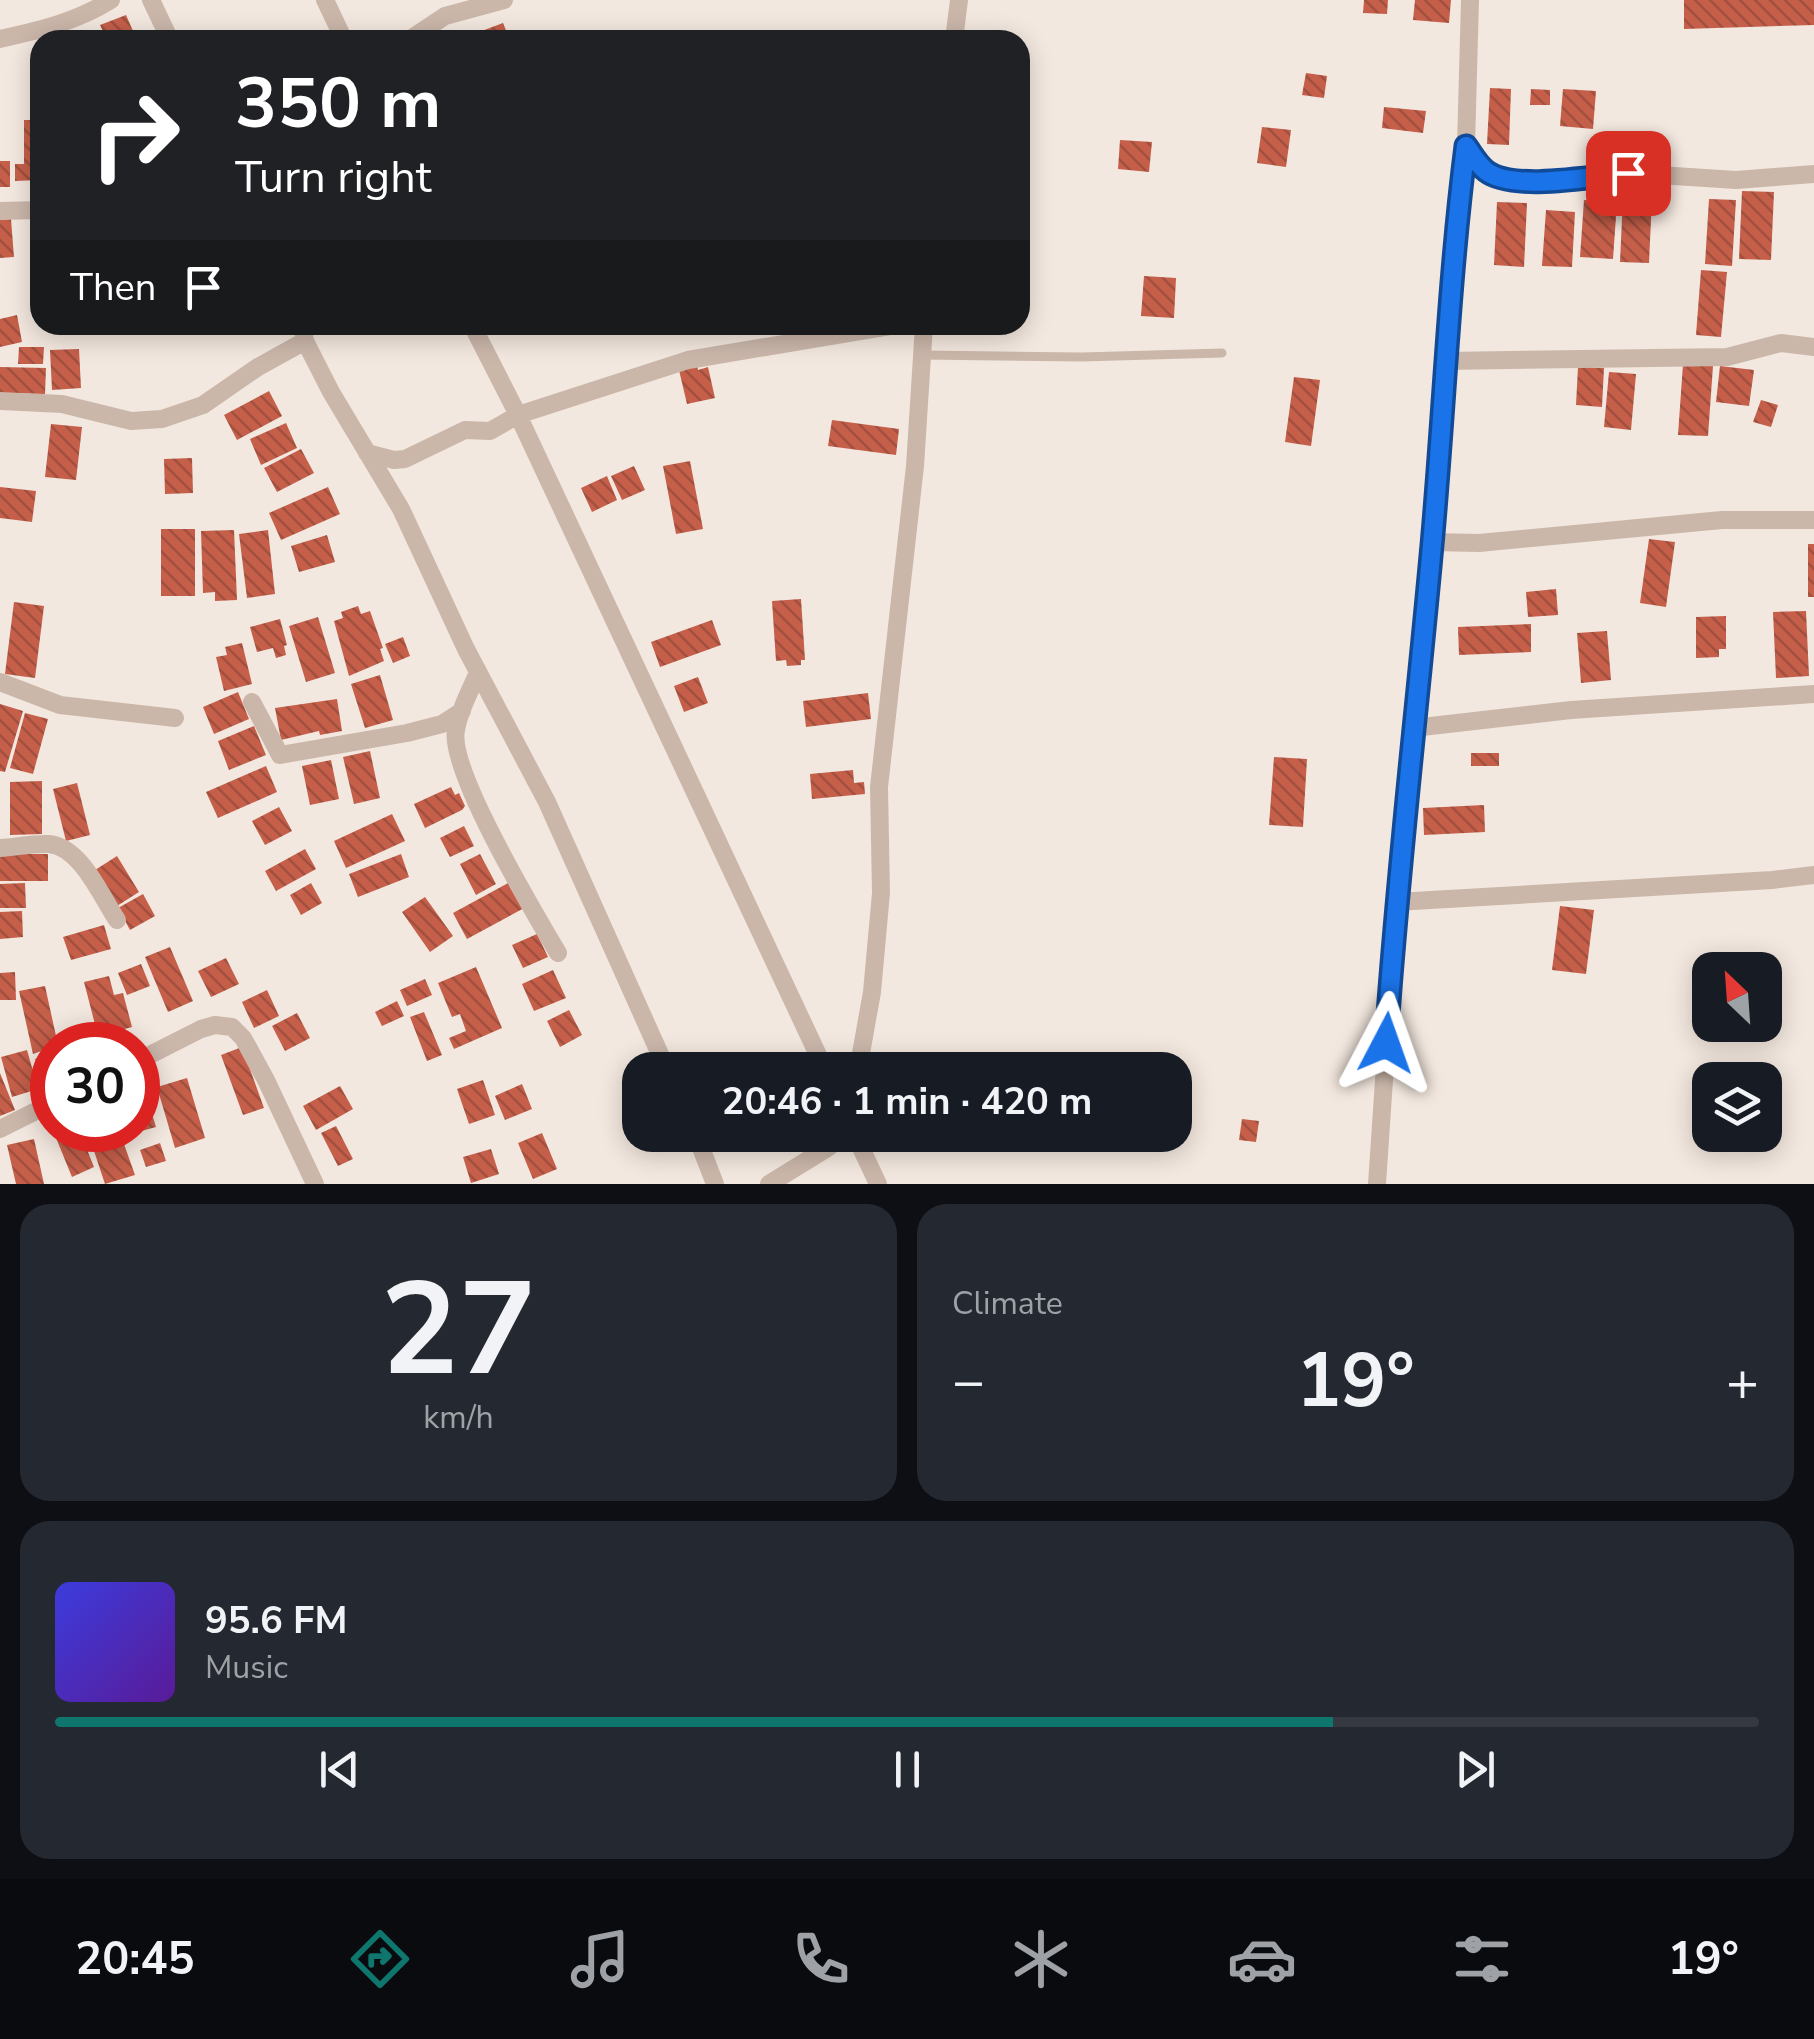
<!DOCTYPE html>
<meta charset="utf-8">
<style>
:root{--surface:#171b24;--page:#242831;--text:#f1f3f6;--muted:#9ea1a6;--line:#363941;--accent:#0f766e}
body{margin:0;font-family:"Nunito Sans",sans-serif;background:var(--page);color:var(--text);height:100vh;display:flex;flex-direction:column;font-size:38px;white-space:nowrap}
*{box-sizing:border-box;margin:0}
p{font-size:32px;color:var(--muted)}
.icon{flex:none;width:55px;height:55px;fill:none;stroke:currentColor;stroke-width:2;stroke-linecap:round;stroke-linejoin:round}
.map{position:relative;height:1184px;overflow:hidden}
.side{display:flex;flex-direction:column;gap:20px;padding:20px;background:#0d0f14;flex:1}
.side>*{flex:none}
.hud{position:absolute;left:30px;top:30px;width:1000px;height:305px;border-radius:30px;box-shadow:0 5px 25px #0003;background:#202124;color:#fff;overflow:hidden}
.needle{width:65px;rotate:335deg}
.tools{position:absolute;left:1692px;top:952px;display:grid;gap:20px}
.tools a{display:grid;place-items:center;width:90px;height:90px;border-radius:20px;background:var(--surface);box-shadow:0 5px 25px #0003;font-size:50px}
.speed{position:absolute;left:30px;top:1022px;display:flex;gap:20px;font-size:50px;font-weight:700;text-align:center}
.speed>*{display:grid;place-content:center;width:130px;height:130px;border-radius:50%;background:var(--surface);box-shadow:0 5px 25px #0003;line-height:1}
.speed .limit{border:15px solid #d22;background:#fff;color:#111}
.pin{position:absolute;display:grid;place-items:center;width:85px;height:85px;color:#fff;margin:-42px;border-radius:20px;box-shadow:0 5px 15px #0006}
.me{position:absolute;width:110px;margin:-55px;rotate:4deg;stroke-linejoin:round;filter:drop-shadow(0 0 8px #0008)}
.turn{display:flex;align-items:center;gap:35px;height:210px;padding:0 40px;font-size:45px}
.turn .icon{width:130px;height:130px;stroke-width:2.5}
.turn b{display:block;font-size:70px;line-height:85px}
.then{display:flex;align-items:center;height:95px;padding:0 40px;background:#0003;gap:20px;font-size:38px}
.big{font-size:75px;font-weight:700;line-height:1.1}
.side .tile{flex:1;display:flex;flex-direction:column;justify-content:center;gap:15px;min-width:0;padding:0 35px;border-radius:30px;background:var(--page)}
.side .dial{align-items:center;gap:0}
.dial b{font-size:130px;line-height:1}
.song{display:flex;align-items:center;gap:30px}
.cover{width:120px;height:120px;border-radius:15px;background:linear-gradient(135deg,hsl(240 70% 55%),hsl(270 70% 35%))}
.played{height:10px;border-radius:5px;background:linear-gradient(90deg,var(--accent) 75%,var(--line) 75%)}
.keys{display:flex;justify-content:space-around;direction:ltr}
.heat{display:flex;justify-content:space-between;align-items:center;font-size:55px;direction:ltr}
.side .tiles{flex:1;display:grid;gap:20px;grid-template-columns:1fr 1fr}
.tile:last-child{grid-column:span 2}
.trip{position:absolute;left:622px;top:1052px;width:570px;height:100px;border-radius:30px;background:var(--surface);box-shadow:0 5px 25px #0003;font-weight:700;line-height:100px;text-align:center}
.tab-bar{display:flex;height:160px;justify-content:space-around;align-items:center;background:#090b0e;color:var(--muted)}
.tab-bar .icon{width:70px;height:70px}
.tab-bar .current{color:var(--accent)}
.tab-bar b{font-size:45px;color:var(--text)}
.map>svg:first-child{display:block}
.building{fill:url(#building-back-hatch)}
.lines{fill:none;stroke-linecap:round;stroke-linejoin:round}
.service{stroke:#cbb7aa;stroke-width:9}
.minor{stroke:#cbb7aa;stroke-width:18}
.route-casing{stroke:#114b97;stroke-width:25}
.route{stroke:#1a73e8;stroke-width:18}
</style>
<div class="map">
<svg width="1814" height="1184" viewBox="0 0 1814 1184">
<defs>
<pattern id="building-back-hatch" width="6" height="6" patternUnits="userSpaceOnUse" patternTransform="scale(2.5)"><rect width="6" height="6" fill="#c55f4a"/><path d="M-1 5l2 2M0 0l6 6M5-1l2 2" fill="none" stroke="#a14f3e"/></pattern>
</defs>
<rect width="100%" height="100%" fill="#f3e8df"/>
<!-- building -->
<path class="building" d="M 1364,0 L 1388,0 L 1387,14 L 1363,13 Z
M 1415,0 L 1451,0 L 1449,23 L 1413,20 Z
M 1684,0 L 1814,0 L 1814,25 L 1684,29 Z
M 126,15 L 137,40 L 107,40 L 100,25 Z
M 503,23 L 510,40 L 482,40 L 479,32 Z
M 1306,73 L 1327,76 L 1324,98 L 1302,95 Z
M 1490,88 L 1511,89 L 1509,145 L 1487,144 Z
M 1531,89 L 1550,90 L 1550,105 L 1530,105 Z
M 1563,89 L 1596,91 L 1593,129 L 1560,126 Z
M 1384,107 L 1426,111 L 1423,133 L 1382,128 Z
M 24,120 L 40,120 L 40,180 L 15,181 L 15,164 L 24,164 Z
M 1262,127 L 1291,130 L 1286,167 L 1257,163 Z
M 1120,140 L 1152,142 L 1149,172 L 1118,169 Z
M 0,161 L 10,161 L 10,187 L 0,187 Z
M 1742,191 L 1774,192 L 1771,260 L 1739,259 Z
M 1623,197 L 1652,198 L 1649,263 L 1620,262 Z
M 1709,199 L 1736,200 L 1732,266 L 1705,264 Z
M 1584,200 L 1617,202 L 1613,259 L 1580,257 Z
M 1497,202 L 1527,203 L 1524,267 L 1494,265 Z
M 1546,210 L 1575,212 L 1572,267 L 1542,266 Z
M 11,219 L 14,257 L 0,258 L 0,220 Z
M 1701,270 L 1727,272 L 1721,337 L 1696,335 Z
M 1144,276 L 1176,278 L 1174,318 L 1141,316 Z
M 17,315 L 22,342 L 0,347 L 0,319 Z
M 19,347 L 44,347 L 43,364 L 18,364 Z
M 79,349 L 81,388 L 52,390 L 50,350 Z
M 1683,364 L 1713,366 L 1708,436 L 1678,435 Z
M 697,366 L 698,370 L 708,367 L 715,398 L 687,404 L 679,370 Z
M 1720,366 L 1754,370 L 1749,406 L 1716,402 Z
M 0,367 L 46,368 L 45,394 L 0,393 Z
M 1578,367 L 1604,368 L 1602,407 L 1576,405 Z
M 1609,372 L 1636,374 L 1631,430 L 1604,427 Z
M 1294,377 L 1320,380 L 1311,446 L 1285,442 Z
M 269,391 L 282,416 L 237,440 L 224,415 Z
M 1761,400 L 1778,405 L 1771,427 L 1753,422 Z
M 832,420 L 899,429 L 896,455 L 828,446 Z
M 286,423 L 297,448 L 261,465 L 250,439 Z
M 51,424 L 82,427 L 76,480 L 45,477 Z
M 301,449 L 314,473 L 277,492 L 264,468 Z
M 192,458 L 193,493 L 165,494 L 164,459 Z
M 690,461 L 703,529 L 676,534 L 663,466 Z
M 634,466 L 645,490 L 622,500 L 611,476 Z
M 607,476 L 617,500 L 592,512 L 581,488 Z
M 0,487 L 36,491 L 32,522 L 0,518 Z
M 328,487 L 340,514 L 281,540 L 269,513 Z
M 161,529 L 195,529 L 195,596 L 161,596 Z
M 234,530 L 237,600 L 215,601 L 215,592 L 203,593 L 201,531 Z
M 268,530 L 275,594 L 247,598 L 239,534 Z
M 327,535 L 335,562 L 299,572 L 291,546 Z
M 1649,539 L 1675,542 L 1666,607 L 1640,603 Z
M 1808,544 L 1814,544 L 1814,597 L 1808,597 Z
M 1556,589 L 1558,615 L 1528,617 L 1526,592 Z
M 801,599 L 805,660 L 801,660 L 801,665 L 787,666 L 786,660 L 776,661 L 772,601 Z
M 14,602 L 44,606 L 35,678 L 5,674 Z
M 358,606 L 361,614 L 370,611 L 383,648 L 380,649 L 384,661 L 349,676 L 334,621 L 343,618 L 341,612 Z
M 1806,611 L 1809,676 L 1776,678 L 1773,612 Z
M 1726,616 L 1726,649 L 1719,649 L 1719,657 L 1696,658 L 1696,617 Z
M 318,617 L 335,673 L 306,682 L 289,626 Z
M 280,619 L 287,645 L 284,646 L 286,655 L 276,658 L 273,648 L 257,652 L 250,627 Z
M 712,620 L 721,645 L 660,667 L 651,642 Z
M 1531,624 L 1531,652 L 1459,655 L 1458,627 Z
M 1607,631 L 1611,680 L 1581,683 L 1577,633 Z
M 403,637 L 410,656 L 393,663 L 385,644 Z
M 242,643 L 252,684 L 224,691 L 216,657 L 227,655 L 225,647 Z
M 380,675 L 393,720 L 365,728 L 351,684 Z
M 698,677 L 708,703 L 684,712 L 674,686 Z
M 238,692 L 249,719 L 214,734 L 203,707 Z
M 868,693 L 871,719 L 806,727 L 803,701 Z
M 337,699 L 342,731 L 320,735 L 319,731 L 281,740 L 275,708 Z
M 0,704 L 23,711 L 5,772 L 0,771 Z
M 25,713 L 48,719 L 33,774 L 10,768 Z
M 254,726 L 266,755 L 229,770 L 218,741 Z
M 370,751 L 380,798 L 354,804 L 343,757 Z
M 1471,753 L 1499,753 L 1499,766 L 1471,766 Z
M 1274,757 L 1307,759 L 1303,827 L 1269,825 Z
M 331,760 L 339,799 L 310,805 L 302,766 Z
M 266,766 L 277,792 L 218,818 L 206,792 Z
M 853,770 L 854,783 L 864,782 L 865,794 L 812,799 L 810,774 Z
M 42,781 L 42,834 L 10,835 L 10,782 Z
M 77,783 L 90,835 L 66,841 L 53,789 Z
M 451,787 L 455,795 L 459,793 L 465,806 L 462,810 L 425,828 L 414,804 Z
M 1484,805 L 1485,832 L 1424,835 L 1423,808 Z
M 279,807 L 292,831 L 265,845 L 252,821 Z
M 392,814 L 405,841 L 346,868 L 334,841 Z
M 464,826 L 474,846 L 450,857 L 440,838 Z
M 305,849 L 316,869 L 276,891 L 265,871 Z
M 0,854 L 48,854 L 48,881 L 0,881 Z
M 401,854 L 409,877 L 358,897 L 349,874 Z
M 480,854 L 496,884 L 476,895 L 460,864 Z
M 117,856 L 139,892 L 117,906 L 95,870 Z
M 512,881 L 526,907 L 467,939 L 453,913 Z
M 25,883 L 26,908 L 0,908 L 0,884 Z
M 311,883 L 322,903 L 301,915 L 290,895 Z
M 143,894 L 155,916 L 130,930 L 118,908 Z
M 425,897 L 453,936 L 430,952 L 402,912 Z
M 1560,906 L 1594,910 L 1586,974 L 1552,970 Z
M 22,911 L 23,937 L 0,939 L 0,912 Z
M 104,925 L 111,949 L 71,960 L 63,937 Z
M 537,934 L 548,957 L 523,968 L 512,945 Z
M 170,947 L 193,1001 L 168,1012 L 145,957 Z
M 226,958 L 239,984 L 211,997 L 198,971 Z
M 141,964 L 150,986 L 127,995 L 118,973 Z
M 476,967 L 502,1028 L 454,1049 L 449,1038 L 466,1031 L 460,1014 L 452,1017 L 438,983 Z
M 553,970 L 566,998 L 534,1011 L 522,984 Z
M 15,972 L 16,1000 L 0,1000 L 0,973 Z
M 109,976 L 114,995 L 123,993 L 132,1027 L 98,1036 L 84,982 Z
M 425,979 L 432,995 L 407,1006 L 400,990 Z
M 45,986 L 58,1045 L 33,1054 L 19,991 Z
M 267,990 L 279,1016 L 254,1028 L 242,1002 Z
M 397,1001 L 404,1016 L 382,1026 L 375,1012 Z
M 569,1010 L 582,1035 L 560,1047 L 547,1021 Z
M 424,1012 L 442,1055 L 427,1061 L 410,1017 Z
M 297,1013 L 310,1038 L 285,1051 L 272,1026 Z
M 242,1047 L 264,1108 L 243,1115 L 221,1055 Z
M 27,1050 L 38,1089 L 12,1097 L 1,1057 Z
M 52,1053 L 52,1090 L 47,1092 L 35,1059 Z
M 0,1073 L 15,1110 L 0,1116 Z
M 187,1078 L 205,1138 L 175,1148 L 157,1087 Z
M 483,1080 L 495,1115 L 469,1124 L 457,1089 Z
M 522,1084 L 532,1109 L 505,1120 L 495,1096 Z
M 340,1086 L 353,1109 L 316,1130 L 303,1106 Z
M 149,1104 L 156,1127 L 127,1135 L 125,1130 L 138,1130 L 138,1107 Z
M 1242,1119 L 1259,1121 L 1256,1142 L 1239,1140 Z
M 336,1126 L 353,1159 L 338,1166 L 321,1133 Z
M 62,1130 L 79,1130 L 94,1167 L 72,1177 L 54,1133 Z
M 87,1130 L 119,1130 L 135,1175 L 105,1184 Z
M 542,1133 L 557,1169 L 533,1179 L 518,1143 Z
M 34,1139 L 44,1184 L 16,1184 L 7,1145 Z
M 160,1143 L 166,1161 L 146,1167 L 140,1150 Z
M 491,1149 L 499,1174 L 471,1183 L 463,1157 Z"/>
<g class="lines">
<!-- service -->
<path class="service" d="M 922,355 L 1082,357 L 1222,353"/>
<!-- minor -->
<path class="minor" d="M 151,0 L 170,40
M 325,0 L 344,40
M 0,39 C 40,30 76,22 111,0
M 409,40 L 445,16 L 504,0
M 954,40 L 959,0
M 1466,146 L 1486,171 L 1505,180 L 1544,181 L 1628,173 L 1736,180 L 1814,174
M 0,211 L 40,210
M 302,325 L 305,341 L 331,392 L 401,509 L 466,649 L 547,802 L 667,1070
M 472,325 L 518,415 L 825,1070
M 1444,361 L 1727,357 L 1781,343 L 1814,347
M 0,401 L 62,404 L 131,421 L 162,419 L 203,405 L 258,367 L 305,341
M 367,453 L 394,460 L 405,459 L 465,430 L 490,431 L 518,415 L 688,360 L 896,325
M 1433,542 L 1479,543 L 1722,520 L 1814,520
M 478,672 C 471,690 459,710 456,730 C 448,769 535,914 558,953
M 0,682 L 60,705 L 175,718
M 252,702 L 280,755 L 407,733 L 442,724 L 462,711
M 1413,728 L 1571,710 L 1814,694
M 0,848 C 16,847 33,843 49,844 C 81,847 101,896 117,920
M 1396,902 L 1772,880 L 1814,875
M 138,1061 L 201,1029 L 215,1025 L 232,1027 L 243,1038 L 266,1080 L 315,1184
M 858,1070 L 872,992 L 881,893 L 879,787 L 915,466 L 924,325
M 0,1129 L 52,1103
M 696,1135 L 715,1184
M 855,1135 L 878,1184
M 769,1184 L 829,1147 L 842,1135
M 1377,1184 L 1396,902 L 1433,542 L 1444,353 L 1466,146 L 1470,0"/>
</g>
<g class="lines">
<!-- route casing -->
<g class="route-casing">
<path id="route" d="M 1386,1043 C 1397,877 1417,711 1432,545 C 1444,412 1449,279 1466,146 C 1472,154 1477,164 1486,171 C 1513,192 1594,176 1628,173"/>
</g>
<!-- route -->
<use href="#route" class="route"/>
</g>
</svg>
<div class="tools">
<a><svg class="needle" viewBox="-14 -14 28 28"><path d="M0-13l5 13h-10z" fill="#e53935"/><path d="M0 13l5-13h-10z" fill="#9ea1a6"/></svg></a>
<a><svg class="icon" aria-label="layers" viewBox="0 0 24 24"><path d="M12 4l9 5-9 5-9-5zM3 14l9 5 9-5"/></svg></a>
</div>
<div class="speed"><div class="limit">30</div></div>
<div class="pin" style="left:1628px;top:173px;background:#d93025"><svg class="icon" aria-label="arrive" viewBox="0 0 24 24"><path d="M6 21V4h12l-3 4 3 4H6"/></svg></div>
<svg class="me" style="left:1386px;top:1043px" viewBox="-20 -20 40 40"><path d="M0-17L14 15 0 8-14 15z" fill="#1a73e8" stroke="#fff" stroke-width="4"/></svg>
<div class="trip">20:46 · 1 min · 420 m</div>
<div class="hud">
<div class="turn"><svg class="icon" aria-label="right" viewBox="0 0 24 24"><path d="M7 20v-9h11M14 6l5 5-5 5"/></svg><div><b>350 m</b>Turn right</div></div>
<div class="then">Then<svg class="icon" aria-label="arrive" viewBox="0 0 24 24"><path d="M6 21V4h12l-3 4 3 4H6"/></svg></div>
</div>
</div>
<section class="side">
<div class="tiles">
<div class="tile dial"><b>27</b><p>km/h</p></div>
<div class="tile"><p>Climate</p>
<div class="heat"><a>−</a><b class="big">19°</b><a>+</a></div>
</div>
<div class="tile">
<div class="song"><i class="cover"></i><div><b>95.6 FM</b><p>Music</p></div></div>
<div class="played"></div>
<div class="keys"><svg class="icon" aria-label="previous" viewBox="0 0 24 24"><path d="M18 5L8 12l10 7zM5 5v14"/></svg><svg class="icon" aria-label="pause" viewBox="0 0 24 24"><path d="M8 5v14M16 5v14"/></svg><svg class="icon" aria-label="next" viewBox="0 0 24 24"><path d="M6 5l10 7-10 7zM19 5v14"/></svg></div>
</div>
</div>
</section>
<nav class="tab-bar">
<b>20:45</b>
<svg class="icon current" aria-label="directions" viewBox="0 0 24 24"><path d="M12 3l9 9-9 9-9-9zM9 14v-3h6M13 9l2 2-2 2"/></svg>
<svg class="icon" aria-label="music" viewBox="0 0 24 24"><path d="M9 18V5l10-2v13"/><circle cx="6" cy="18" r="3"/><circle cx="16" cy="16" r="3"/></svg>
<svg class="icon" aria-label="phone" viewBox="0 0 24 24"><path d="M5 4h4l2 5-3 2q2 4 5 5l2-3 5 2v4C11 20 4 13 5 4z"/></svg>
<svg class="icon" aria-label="climate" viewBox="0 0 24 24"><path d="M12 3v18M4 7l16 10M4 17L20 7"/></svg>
<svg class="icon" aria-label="car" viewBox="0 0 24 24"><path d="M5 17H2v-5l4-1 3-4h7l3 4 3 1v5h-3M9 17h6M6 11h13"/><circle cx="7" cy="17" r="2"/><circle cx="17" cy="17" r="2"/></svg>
<svg class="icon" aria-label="filters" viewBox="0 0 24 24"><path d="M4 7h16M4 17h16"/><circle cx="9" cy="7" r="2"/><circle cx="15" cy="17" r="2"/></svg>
<b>19°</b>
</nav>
